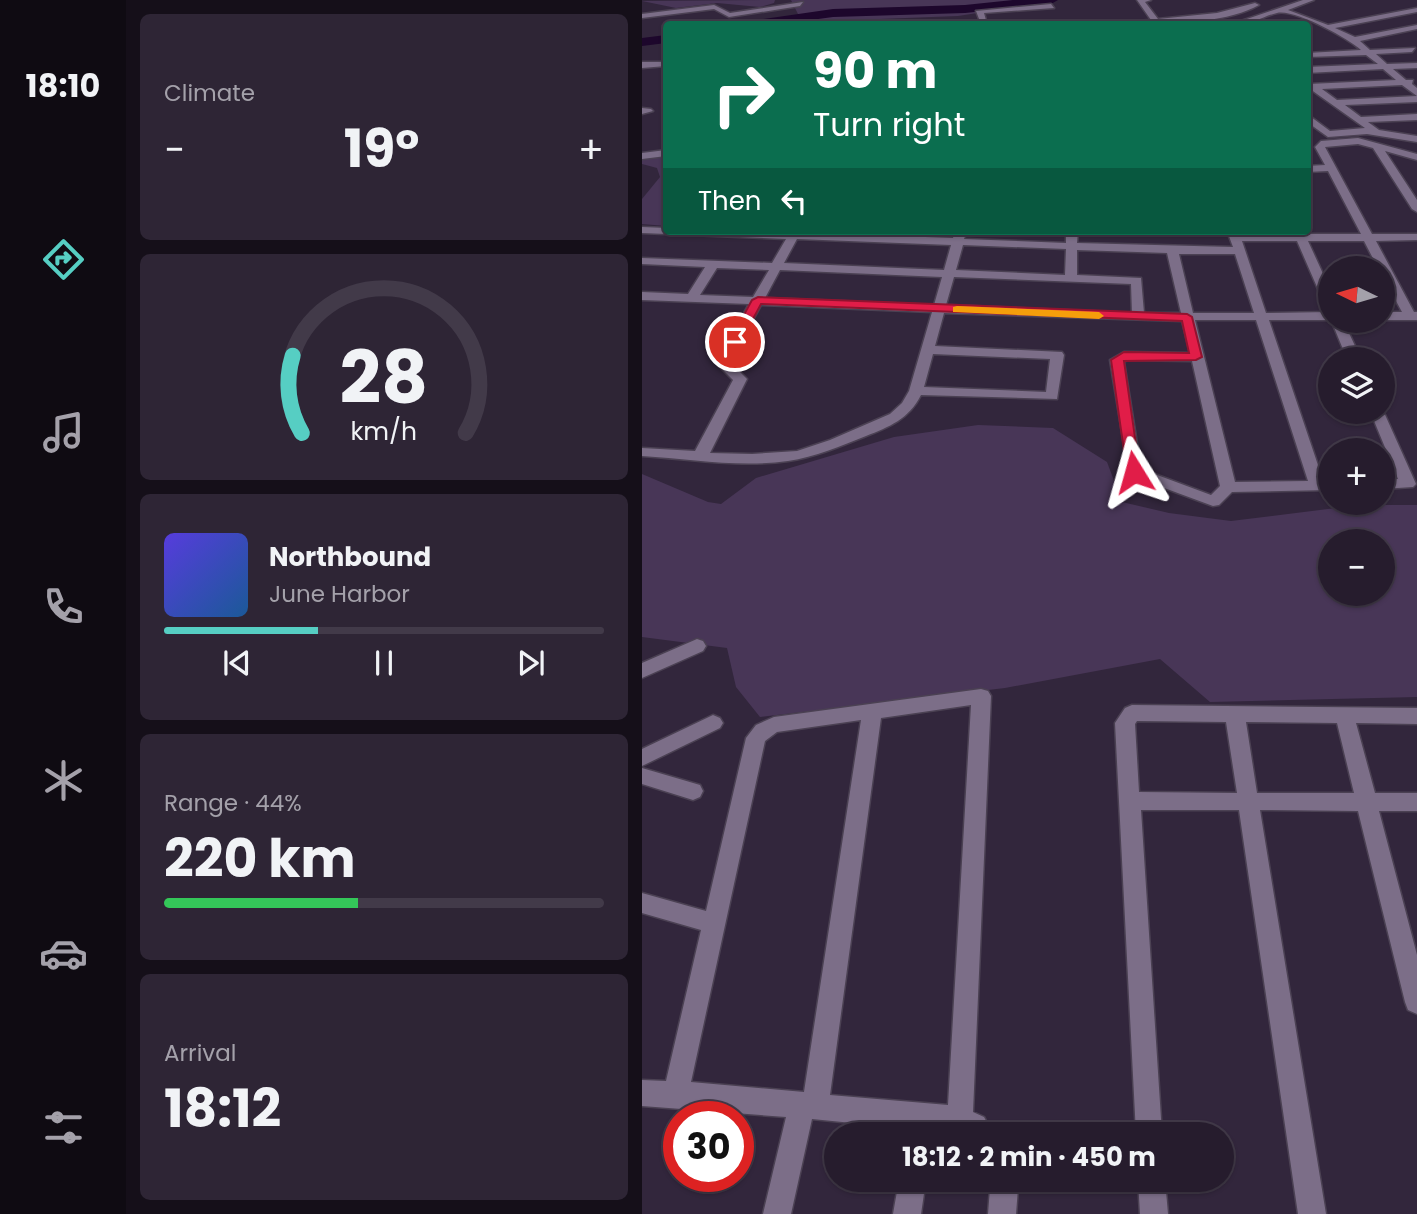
<!DOCTYPE html>
<meta charset="utf-8">
<style>
:root{--surface:#261c2d;--page:#2e2535;--text:#f1f3f6;--muted:#a4a1aa;--line:#423a49;--accent:#56cec3}
body{margin:0;font-family:Poppins,sans-serif;background:var(--page);color:var(--text);height:100vh;display:flex;flex-direction:column;font-size:26px;white-space:nowrap}
*{box-sizing:border-box;margin:0}
p{font-size:23px;color:var(--muted)}
.icon{flex:none;width:38px;height:38px;fill:none;stroke:currentColor;stroke-width:2;stroke-linecap:round;stroke-linejoin:round}
.map{position:relative;flex:1;overflow:hidden}
.sheet{display:flex;flex-direction:column;gap:14px;padding:14px;background:#150f19;width:516px}
.sheet>*{flex:none}
.hud{position:absolute;left:21px;top:21px;width:648px;height:214px;border-radius:7px;box-shadow:0 2px 5px #0004,0 0 0 2px var(--line);background:#0b6e4f;color:#fff;overflow:hidden}
.needle{width:46px;rotate:275deg}
.controls{position:absolute;left:676px;top:256px;display:grid;gap:14px}
.controls a{display:grid;place-items:center;width:77px;height:77px;border-radius:50%;background:var(--surface);box-shadow:0 2px 5px #0004,0 0 0 2px var(--line);font-size:35px}
.speed{position:absolute;left:21px;top:1101px;display:flex;gap:14px;font-size:35px;font-weight:700;text-align:center}
.speed>*{display:grid;place-content:center;width:91px;height:91px;border-radius:50%;background:var(--surface);box-shadow:0 2px 5px #0004,0 0 0 2px var(--line);line-height:1}
.speed .limit{border:10px solid #d22;background:#fff;color:#111}
.pin{position:absolute;display:grid;place-items:center;width:60px;height:60px;color:#fff;margin:-30px;border:4px solid #fff;border-radius:50%;box-shadow:0 2px 7px #0007}
.me{position:absolute;width:77px;margin:-38px;rotate:352deg;stroke-linejoin:round;filter:drop-shadow(0 0 5px #0008)}
.turn{display:flex;align-items:center;gap:24px;height:147px;padding:0 35px;font-size:32px}
.turn .icon{width:91px;height:91px;stroke-width:2.5}
.turn b{display:block;font-size:49px;line-height:60px}
.then{display:flex;align-items:center;height:66px;padding:0 35px;background:#0003;gap:14px;font-size:26px}
.big{font-size:52px;font-weight:700;line-height:1.1}
.sheet .tile{flex:1;display:flex;flex-direction:column;justify-content:center;gap:10px;min-width:0;padding:0 24px;border-radius:10px;background:var(--page)}
.sheet .dial{align-items:center;gap:0}
.dial svg{height:182px;overflow:visible;fill:none;stroke:var(--line);stroke-width:7;stroke-linecap:round;text-anchor:middle}
.dial text{fill:var(--text);stroke:none}
.song{display:flex;align-items:center;gap:21px}
.cover{width:84px;height:84px;border-radius:10px;background:linear-gradient(135deg,hsl(250 70% 55%),hsl(210 70% 35%))}
.played{height:7px;border-radius:4px;background:linear-gradient(90deg,var(--accent) 35%,var(--line) 35%)}
.keys{display:flex;justify-content:space-around;direction:ltr}
.heat{display:flex;justify-content:space-between;align-items:center;font-size:38px;direction:ltr}
.charge{height:10px;border-radius:5px;background:linear-gradient(90deg,#34c759 44%,var(--line) 0)}
.trip{position:absolute;left:182px;top:1122px;width:410px;height:70px;border-radius:35px;background:var(--surface);box-shadow:0 2px 5px #0004,0 0 0 2px var(--line);font-weight:700;line-height:70px;text-align:center}
main{display:flex;flex:1;min-height:0}
.tabs{display:flex;flex-direction:column;width:126px;justify-content:space-around;align-items:center;background:#0f0b12;color:var(--muted)}
.tabs .icon{width:49px;height:49px}
.tabs .selected{color:var(--accent)}
.tabs b{font-size:32px;color:var(--text)}
.map>svg:first-child{display:block}
.green{fill:#483657;fill-rule:evenodd}
.lines{fill:none;stroke-linecap:round;stroke-linejoin:round}
.river{fill:#1d072c;fill-rule:evenodd}
.minor-casing{stroke:#4b4153;stroke-width:3}
.minor{fill:#7c6e88;fill-rule:evenodd}
.route{fill:#e11d48;stroke:#92132f;stroke-width:2}
.slow{fill:#f59e0b}
</style>
<main>
<nav class="tabs">
<b>18:10</b>
<svg class="icon selected" aria-label="directions" viewBox="0 0 24 24"><path d="M12 3l9 9-9 9-9-9zM9 14v-3h6M13 9l2 2-2 2"/></svg>
<svg class="icon" aria-label="music" viewBox="0 0 24 24"><path d="M9 18V5l10-2v13"/><circle cx="6" cy="18" r="3"/><circle cx="16" cy="16" r="3"/></svg>
<svg class="icon" aria-label="phone" viewBox="0 0 24 24"><path d="M5 4h4l2 5-3 2q2 4 5 5l2-3 5 2v4C11 20 4 13 5 4z"/></svg>
<svg class="icon" aria-label="climate" viewBox="0 0 24 24"><path d="M12 3v18M4 7l16 10M4 17L20 7"/></svg>
<svg class="icon" aria-label="car" viewBox="0 0 24 24"><path d="M5 17H2v-5l4-1 3-4h7l3 4 3 1v5h-3M9 17h6M6 11h13"/><circle cx="7" cy="17" r="2"/><circle cx="17" cy="17" r="2"/></svg>
<svg class="icon" aria-label="filters" viewBox="0 0 24 24"><path d="M4 7h16M4 17h16"/><circle cx="9" cy="7" r="2"/><circle cx="15" cy="17" r="2"/></svg>
</nav>
<section class="sheet">
<div class="tile"><p>Climate</p>
<div class="heat"><a>−</a><b class="big">19°</b><a>+</a></div>
</div>
<div class="tile dial"><svg viewBox="0 0 100 80">
<path d="M14 69A42 42 0 1 1 86 69"/>
<path d="M14 69A42 42 0 0 1 10 35" stroke="#56cec3"/>
<text x="50" y="56" font-size="32" font-weight="700">28</text>
<text x="50" y="72" font-size="11">km/h</text>
</svg></div>
<div class="tile">
<div class="song"><i class="cover"></i><div><b>Northbound</b><p>June Harbor</p></div></div>
<div class="played"></div>
<div class="keys"><svg class="icon" aria-label="previous" viewBox="0 0 24 24"><path d="M18 5L8 12l10 7zM5 5v14"/></svg><svg class="icon" aria-label="pause" viewBox="0 0 24 24"><path d="M8 5v14M16 5v14"/></svg><svg class="icon" aria-label="next" viewBox="0 0 24 24"><path d="M6 5l10 7-10 7zM19 5v14"/></svg></div>
</div>
<div class="tile"><p>Range · 44%</p><b class="big">220 km</b><div class="charge"></div></div>
<div class="tile"><p>Arrival</p><b class="big">18:12</b></div>
</section>
<div class="map">
<svg width="775" height="1214" viewBox="0 0 775 1214">
<rect width="100%" height="100%" fill="#32263c"/>
<!-- green -->
<path class="green" d="M 133,0 L 132,3 L 118,7 L 75,3 L 34,8 L 0,1 Z
M 149,0 L 389,0 L 387,5 L 316,16 L 160,22 Z
M 0,158 L 24,158 L 24,226 L 0,224 L 0,199 L 18,177 L 15,168 L 0,164 Z
M 336,425 L 411,428 L 465,462 L 480,502 L 527,513 L 589,521 L 718,505 L 775,505 L 775,697 L 568,702 L 518,659 L 363,688 L 118,717 L 94,687 L 85,648 L 0,637 L 0,474 L 66,502 L 79,504 L 114,478 L 252,437 ZM 688,541 L 740,541 L 740,593 L 688,593 Z"/>
<g class="lines">
<!-- river -->
<path class="river" d="M 371,0 L 416,0 L 409,4 L 323,13 L 191,17 L 139,24 L 107,24 L 114,20 L 191,9 L 323,5 Z
M 24,35 L 24,43 L 0,46 L 0,38 Z"/>
<!-- minor casing -->
<g class="minor-casing">
<path id="minor" d="M 495,0 L 509,0 L 503,2 L 516,19 L 575,13 L 613,3 L 617,5 C 581,26 491,28 450,24 L 509,20 Z
M 661,0 L 672,0 L 646,10 L 686,25 L 775,8 L 775,12 L 693,28 L 713,37 L 775,25 L 775,29 L 718,41 L 728,50 L 773,48 L 770,52 L 734,54 L 745,64 L 775,63 L 775,68 L 751,69 L 764,80 L 771,80 L 770,84 L 775,88 L 775,96 L 760,85 L 680,89 L 695,100 L 775,96 L 775,102 L 703,105 L 719,117 L 775,114 L 775,120 L 726,122 L 737,130 L 775,136 L 775,142 L 725,134 L 686,137 L 665,122 L 665,114 L 688,131 L 723,128 L 668,89 L 667,84 L 754,80 L 741,69 L 665,73 L 665,67 L 736,64 L 724,55 L 665,57 L 665,53 L 719,50 C 705,38 653,9 635,13 C 621,16 606,27 593,23 Z
M 161,2 L 158,6 L 87,17 L 72,9 L 0,18 L 0,14 L 72,5 L 88,13 Z
M 409,4 L 412,8 L 342,13 L 345,24 L 339,24 L 334,11 Z
M 0,62 L 24,62 L 24,66 L 0,68 Z
M 0,108 L 9,109 L 11,111 L 0,114 Z
M 716,138 L 775,154 L 775,160 L 743,151 L 775,200 L 775,212 L 770,209 L 731,148 L 716,144 L 683,147 L 730,234 L 775,234 L 775,240 L 734,241 L 772,312 L 775,312 L 775,320 L 740,320 L 740,312 L 760,312 L 740,275 L 740,268 L 736,268 L 722,241 L 666,241 L 688,289 L 688,307 L 682,303 L 655,241 L 600,241 L 624,313 L 688,312 L 688,320 L 627,320 L 681,480 L 688,480 L 688,490 L 590,492 L 577,505 L 571,506 L 487,475 L 468,360 L 482,352 L 548,353 L 540,321 L 302,313 L 293,346 L 420,352 L 422,355 L 415,399 L 279,395 C 267,419 247,427 224,436 C 199,446 173,457 146,461 C 98,468 48,459 0,456 L 0,448 L 53,451 L 91,380 L 74,363 L 107,304 L 0,300 L 0,292 L 46,294 L 63,267 L 0,264 L 0,258 L 130,263 L 144,239 L 0,233 L 0,227 L 24,228 L 24,231 L 116,231 L 311,238 L 313,231 L 325,231 L 322,239 L 424,243 L 424,231 L 436,231 L 435,243 L 591,247 L 585,231 L 597,231 L 598,235 L 652,234 L 650,231 L 662,231 L 663,234 L 719,234 L 686,171 L 665,172 L 665,166 L 683,165 L 673,147 L 679,141 ZM 155,239 L 309,245 L 302,270 L 142,263 ZM 321,245 L 424,249 L 423,275 L 314,270 ZM 435,250 L 525,253 L 539,313 L 502,313 L 499,278 L 435,275 ZM 537,254 L 593,254 L 612,313 L 551,313 ZM 75,268 L 127,270 L 111,297 L 58,295 ZM 138,270 L 300,277 L 292,305 L 123,298 ZM 312,277 L 489,284 L 490,313 L 304,305 ZM 119,305 L 290,312 L 267,391 L 260,403 L 248,414 L 188,440 L 155,451 L 110,454 L 68,453 L 105,379 L 88,362 ZM 553,320 L 614,320 L 666,481 L 593,482 ZM 291,354 L 408,359 L 404,392 L 282,387 ZM 485,360 L 550,361 L 578,486 L 569,495 L 499,469 L 482,362 Z
M 24,150 L 24,156 L 0,159 L 0,153 Z
M 689,320 L 701,320 L 719,359 L 705,359 Z
M 740,408 L 774,484 L 771,487 L 740,489 L 740,479 L 756,479 L 728,411 L 740,411 Z
M 55,639 L 61,641 L 64,646 L 61,651 L 0,678 L 0,663 Z
M 339,689 L 346,691 L 349,696 L 331,1112 L 342,1117 L 351,1134 L 321,1134 L 170,1119 L 149,1214 L 121,1214 L 144,1117 L 0,1106 L 0,1080 L 24,1081 L 59,930 L 0,913 L 0,893 L 64,911 L 104,738 L 114,725 L 132,717 ZM 329,705 L 306,1105 L 188,1095 L 239,718 ZM 219,720 L 162,1092 L 49,1082 L 123,741 L 135,732 Z
M 490,705 L 775,708 L 775,724 L 714,723 L 733,793 L 775,793 L 775,811 L 737,811 L 775,955 L 775,1014 L 766,1010 L 763,1002 L 716,811 L 618,810 L 684,1214 L 656,1214 L 597,810 L 499,810 L 520,1134 L 494,1134 L 473,723 L 483,708 ZM 495,721 L 584,722 L 595,793 L 497,792 L 493,724 ZM 604,722 L 695,723 L 712,793 L 615,793 Z
M 71,715 L 78,718 L 81,723 L 78,728 L 0,766 L 0,749 Z
M 0,768 L 58,785 L 61,791 L 58,797 L 51,800 L 0,784 Z
M 257,1180 L 284,1180 L 279,1214 L 251,1214 Z
M 345,1180 L 372,1180 L 376,1188 L 374,1214 L 346,1214 L 348,1188 Z
M 496,1180 L 523,1180 L 526,1214 L 498,1214 Z"/>
</g>
<!-- minor -->
<use href="#minor" class="minor"/>
</g>
<!-- route -->
<path class="route" d="M 116,297 L 545,314 L 550,317 L 560,357 L 554,360 L 482,361 L 498,472 L 492,476 L 485,472 L 469,360 L 482,352 L 547,353 L 540,321 L 119,304 L 97,345 L 88,345 L 87,342 L 110,300 Z"/>
<!-- slow -->
<path class="slow" d="M 315,306 L 457,312 L 462,316 L 457,319 L 311,312 L 311,307 Z"/>
</svg>
<div class="controls">
<a><svg class="needle" viewBox="-14 -14 28 28"><path d="M0-13l5 13h-10z" fill="#e53935"/><path d="M0 13l5-13h-10z" fill="#a4a1aa"/></svg></a>
<a><svg class="icon" aria-label="layers" viewBox="0 0 24 24"><path d="M12 4l9 5-9 5-9-5zM3 14l9 5 9-5"/></svg></a>
<a>+</a>
<a>−</a>
</div>
<div class="speed"><div class="limit">30</div></div>
<div class="pin" style="left:93px;top:342px;background:#d93025"><svg class="icon" aria-label="arrive" viewBox="0 0 24 24"><path d="M6 21V4h12l-3 4 3 4H6"/></svg></div>
<svg class="me" style="left:492px;top:472px" viewBox="-20 -20 40 40"><path d="M0-17L14 15 0 8-14 15z" fill="#e11d48" stroke="#fff" stroke-width="4"/></svg>
<div class="trip">18:12 · 2 min · 450 m</div>
<div class="hud">
<div class="turn"><svg class="icon" aria-label="right" viewBox="0 0 24 24"><path d="M7 20v-9h11M14 6l5 5-5 5"/></svg><div><b>90 m</b>Turn right</div></div>
<div class="then">Then<svg class="icon" aria-label="left" viewBox="0 0 24 24"><path d="M17 20v-9H6M10 6l-5 5 5 5"/></svg></div>
</div>
</div>
</main>
